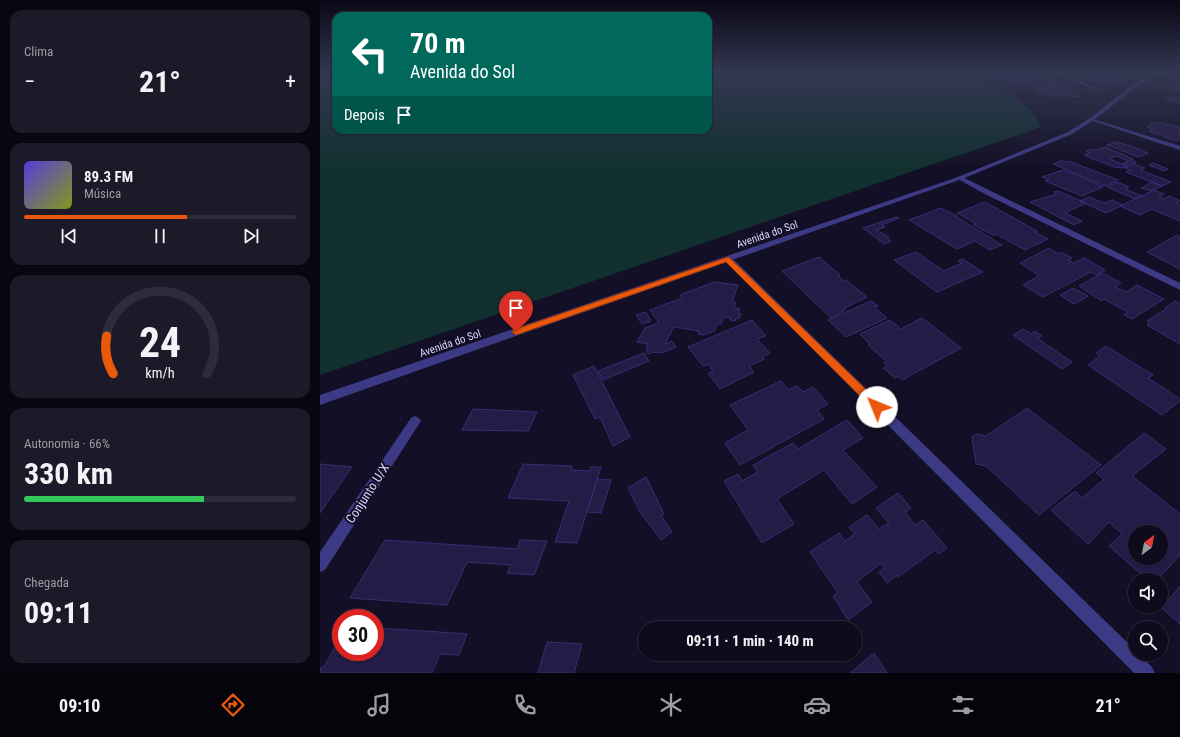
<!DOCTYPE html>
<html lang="pt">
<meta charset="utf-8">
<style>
:root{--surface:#0e0b1c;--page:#1c1929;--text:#f1f3f6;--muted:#9b9ba3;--line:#2e2b3b;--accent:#ea580c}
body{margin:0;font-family:"Roboto Condensed",sans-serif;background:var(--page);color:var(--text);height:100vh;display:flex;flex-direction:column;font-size:15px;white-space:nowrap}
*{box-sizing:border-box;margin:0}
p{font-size:13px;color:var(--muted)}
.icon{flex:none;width:22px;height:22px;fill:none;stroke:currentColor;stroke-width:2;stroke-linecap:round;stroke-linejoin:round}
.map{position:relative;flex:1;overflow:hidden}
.sheet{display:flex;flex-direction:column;gap:10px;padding:10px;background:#08060f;width:320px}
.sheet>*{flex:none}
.banner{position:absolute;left:12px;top:12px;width:380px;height:122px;border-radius:12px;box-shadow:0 1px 3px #0004,0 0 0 1px var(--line);background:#00695c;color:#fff;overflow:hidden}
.needle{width:26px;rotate:32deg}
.buttons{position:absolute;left:808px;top:525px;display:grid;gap:8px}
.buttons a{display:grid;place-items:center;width:40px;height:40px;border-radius:50%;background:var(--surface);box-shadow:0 1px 3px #0004,0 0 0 1px var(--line);font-size:20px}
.speed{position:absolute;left:12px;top:609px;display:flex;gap:8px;font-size:20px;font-weight:700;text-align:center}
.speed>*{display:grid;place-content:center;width:52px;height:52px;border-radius:50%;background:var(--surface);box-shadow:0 1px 3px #0004,0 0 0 1px var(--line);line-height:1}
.speed .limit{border:6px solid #d22;background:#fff;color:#111}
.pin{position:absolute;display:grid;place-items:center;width:34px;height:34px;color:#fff;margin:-41px -17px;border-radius:50% 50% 50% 0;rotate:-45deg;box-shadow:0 0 4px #0007}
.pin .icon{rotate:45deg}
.me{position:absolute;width:44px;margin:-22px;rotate:315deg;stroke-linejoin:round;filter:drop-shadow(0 0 3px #0008)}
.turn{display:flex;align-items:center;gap:14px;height:84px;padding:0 12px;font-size:18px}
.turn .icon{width:52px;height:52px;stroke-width:2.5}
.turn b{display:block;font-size:28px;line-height:34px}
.then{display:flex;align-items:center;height:38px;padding:0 12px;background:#0003;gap:8px;font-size:15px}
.big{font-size:30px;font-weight:700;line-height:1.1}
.sheet .tile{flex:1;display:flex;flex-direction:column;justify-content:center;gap:6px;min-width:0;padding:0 14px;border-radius:12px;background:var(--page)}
.sheet .dial{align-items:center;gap:0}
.dial svg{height:104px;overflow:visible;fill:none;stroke:var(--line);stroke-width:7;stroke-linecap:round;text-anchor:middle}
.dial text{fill:var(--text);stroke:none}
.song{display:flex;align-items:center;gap:12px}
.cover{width:48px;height:48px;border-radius:6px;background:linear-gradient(135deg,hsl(250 70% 55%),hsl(70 70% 35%))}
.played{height:4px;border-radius:2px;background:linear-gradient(90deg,var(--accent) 60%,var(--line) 60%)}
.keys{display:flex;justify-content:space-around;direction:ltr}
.heat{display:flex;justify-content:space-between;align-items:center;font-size:22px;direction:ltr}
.charge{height:6px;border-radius:3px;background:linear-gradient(90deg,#34c759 66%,var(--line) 0)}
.trip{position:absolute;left:318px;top:621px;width:224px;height:40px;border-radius:20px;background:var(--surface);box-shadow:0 1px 3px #0004,0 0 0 1px var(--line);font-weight:700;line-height:40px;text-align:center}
.tab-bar{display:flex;height:64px;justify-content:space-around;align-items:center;background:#06040b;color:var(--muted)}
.tab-bar .icon{width:28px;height:28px}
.tab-bar .on{color:var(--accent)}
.tab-bar b{font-size:18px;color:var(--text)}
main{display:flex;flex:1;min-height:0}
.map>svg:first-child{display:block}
.green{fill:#12302f}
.building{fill:#241b47;stroke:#3b2d73;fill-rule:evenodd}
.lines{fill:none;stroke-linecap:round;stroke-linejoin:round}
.minor{fill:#3d3a85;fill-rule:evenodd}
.tertiary{fill:#3d3a85;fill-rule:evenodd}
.route{fill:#ea580c;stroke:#983908}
.labels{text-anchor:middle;stroke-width:4;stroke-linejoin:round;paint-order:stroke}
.street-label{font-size:11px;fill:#d9d4ff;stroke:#130f26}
.near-street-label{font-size:13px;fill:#d9d4ff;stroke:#130f26}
</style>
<main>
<section class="sheet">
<div class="tile"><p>Clima</p>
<div class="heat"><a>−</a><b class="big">21°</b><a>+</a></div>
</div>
<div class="tile">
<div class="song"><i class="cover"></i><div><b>89.3 FM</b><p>Música</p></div></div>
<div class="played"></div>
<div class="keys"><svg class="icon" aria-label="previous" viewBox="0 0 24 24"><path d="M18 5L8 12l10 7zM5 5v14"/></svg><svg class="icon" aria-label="pause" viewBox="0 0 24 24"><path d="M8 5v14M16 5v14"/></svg><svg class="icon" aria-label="next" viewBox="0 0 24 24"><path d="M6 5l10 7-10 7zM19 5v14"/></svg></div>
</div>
<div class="tile dial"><svg viewBox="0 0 100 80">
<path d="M14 69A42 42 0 1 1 86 69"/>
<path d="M14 69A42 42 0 0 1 9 40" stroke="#ea580c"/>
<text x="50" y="56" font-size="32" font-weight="700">24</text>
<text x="50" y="72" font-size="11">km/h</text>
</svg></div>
<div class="tile"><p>Autonomia · 66%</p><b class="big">330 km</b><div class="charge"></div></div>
<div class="tile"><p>Chegada</p><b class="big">09:11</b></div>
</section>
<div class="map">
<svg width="860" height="673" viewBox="0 0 860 673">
<rect width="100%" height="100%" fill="#130f26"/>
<!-- green -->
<path class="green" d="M 0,73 L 16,73 L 16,130 L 388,130 L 388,73 L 649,73 C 674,85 710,100 721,127 L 0,375 Z"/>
<!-- building -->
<path class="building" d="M 682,73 L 718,73 L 726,76 L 694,79 L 690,78 L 677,79 L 667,75 Z
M 796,73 L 801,75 L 793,76 L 806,81 L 788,83 L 780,81 L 774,81 L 761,77 L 765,76 L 761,75 Z
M 731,78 L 748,85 L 722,89 L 712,85 L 700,86 L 690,82 Z
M 860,84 L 860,91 L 847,87 L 853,87 Z
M 733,89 L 745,89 L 760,96 L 753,97 L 748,94 L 741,95 L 741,97 L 720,94 L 721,92 L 716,91 Z
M 851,97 L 860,99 L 860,103 L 845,99 Z
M 840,122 L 860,128 L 860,139 L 856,141 L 829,131 L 833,129 L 827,127 L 832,125 L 831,124 Z
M 797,142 L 814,147 L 828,153 L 819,157 L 787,145 Z
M 785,147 L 813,159 L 811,160 L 816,162 L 808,165 L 803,163 L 809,161 L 796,156 L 789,159 L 807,166 L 802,168 L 794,167 L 764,155 L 770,153 L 766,151 L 772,149 L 776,150 Z
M 740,161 L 751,162 L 798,180 L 785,186 L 733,164 Z
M 833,163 L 848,169 L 844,171 L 829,165 Z
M 814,164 L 825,168 L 820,170 L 851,182 L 842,186 L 806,172 L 811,170 L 805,168 Z
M 743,170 L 759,176 L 783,187 L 762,196 L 725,181 L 729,179 L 722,177 Z
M 797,182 L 809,187 L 805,189 L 822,196 L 815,199 L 787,187 Z
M 832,182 L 842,186 L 831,191 L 821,188 Z
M 834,190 L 844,194 L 839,196 L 844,199 L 849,196 L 860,201 L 856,203 L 860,205 L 860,221 L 831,209 L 820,215 L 800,206 Z
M 738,191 L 766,203 L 745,213 L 762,221 L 754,225 L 710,202 L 737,194 L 734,192 Z
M 769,197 L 784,203 L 792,200 L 803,205 L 786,213 L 760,201 Z
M 665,202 L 717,231 L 715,232 L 728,239 L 705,250 L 676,234 L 673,235 L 659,228 L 653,224 L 655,223 L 637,213 Z
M 621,208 L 637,216 L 635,216 L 682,245 L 670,250 L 655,241 L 637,249 L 589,220 Z
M 576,217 L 579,218 L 562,225 L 565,227 L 556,230 L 569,237 L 567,238 L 571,241 L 564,244 L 543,228 Z
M 857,235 L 860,237 L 860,269 L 827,252 Z
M 729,248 L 738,254 L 741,252 L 752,258 L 748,260 L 754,263 L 764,258 L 785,270 L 776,275 L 771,272 L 723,297 L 703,285 L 717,277 L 718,275 L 700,263 Z
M 596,252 L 624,271 L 642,263 L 638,261 L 642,259 L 663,272 L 617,292 L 574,260 Z
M 499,257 L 520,275 L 518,276 L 524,281 L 526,280 L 547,297 L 523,309 L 525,310 L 511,318 L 462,271 Z
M 782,273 L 801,283 L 795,287 L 806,292 L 817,285 L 844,299 L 812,319 L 804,315 L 808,312 L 784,299 L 782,301 L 759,286 Z
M 394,282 L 418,285 L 412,302 L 416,303 L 414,308 L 420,309 L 418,313 L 421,314 L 419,319 L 416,318 L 415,321 L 410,320 L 411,318 L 404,317 L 401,324 L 398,323 L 394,331 L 384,335 L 378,334 L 379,331 L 354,327 L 345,344 L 352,341 L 356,347 L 341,353 L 333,352 L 328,354 L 326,349 L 328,344 L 317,342 L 325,328 L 339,323 L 330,310 L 362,298 L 360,295 Z
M 753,288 L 768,296 L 754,304 L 740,295 Z
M 551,301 L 558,306 L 554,307 L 567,318 L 526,337 L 508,320 Z
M 855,301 L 860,304 L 860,344 L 827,325 L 830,323 L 827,321 L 846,309 L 845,308 Z
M 326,312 L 331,321 L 322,324 L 316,315 Z
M 602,318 L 641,348 L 582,380 L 579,376 L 575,378 L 563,368 L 567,366 L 564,363 L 566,361 L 548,345 L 550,344 L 540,334 L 570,320 L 581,329 Z
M 432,320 L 446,336 L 437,339 L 450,353 L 442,357 L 444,359 L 429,366 L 434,372 L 400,389 L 388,373 L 393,371 L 388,364 L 383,366 L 368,347 Z
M 703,329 L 711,334 L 715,331 L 722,336 L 717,338 L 752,362 L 742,369 L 693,335 Z
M 786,346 L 833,375 L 828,378 L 860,399 L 860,401 L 842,415 L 768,365 L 780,356 L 776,353 Z
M 324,353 L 329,361 L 283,380 L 278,371 Z
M 274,366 L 310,437 L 293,446 L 280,417 L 275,419 L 253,375 Z
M 461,381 L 468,390 L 477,386 L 483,392 L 493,387 L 508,404 L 497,410 L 504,419 L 420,465 L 405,443 L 428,430 L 410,405 Z
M 707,408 L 781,465 L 719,515 L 666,466 L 656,464 L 652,437 L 657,434 L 666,436 Z
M 153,409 L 217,412 L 208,431 L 142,430 Z
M 527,420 L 543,438 L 523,450 L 557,487 L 532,504 L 504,470 L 457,499 L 474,524 L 442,543 L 404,481 L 418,474 L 422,481 L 438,472 L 433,465 L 473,443 L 478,449 Z
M 824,433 L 846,449 L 812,476 L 860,514 L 860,555 L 837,580 L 828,580 L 789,546 L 802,534 L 789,522 L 768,544 L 731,510 L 755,491 L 762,498 L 784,479 L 776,473 ZM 815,532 L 841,532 L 841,558 L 815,558 Z
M 0,464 L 32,467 L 0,513 Z
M 203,464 L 252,466 L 251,470 L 270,471 L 271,467 L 281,467 L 257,543 L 235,542 L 249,501 L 188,498 Z
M 326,477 L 344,514 L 341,516 L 352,532 L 341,540 L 320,512 L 308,488 Z
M 277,479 L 291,480 L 281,513 L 267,512 Z
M 578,493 L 591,508 L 585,512 L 595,525 L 603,520 L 627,548 L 619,554 L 615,550 L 578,577 L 577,575 L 567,583 L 559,572 L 564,568 L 561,563 L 537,582 L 552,602 L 528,620 L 513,596 L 518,593 L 490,552 L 519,533 L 525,541 L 535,534 L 529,527 L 547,515 L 559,529 L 569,523 L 556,508 Z
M 65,540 L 197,549 L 200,540 L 227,541 L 214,575 L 187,573 L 191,565 L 147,562 L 127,605 L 30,598 Z
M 860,586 L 860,624 L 842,608 Z
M 55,628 L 105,631 L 147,634 L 139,655 L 120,654 L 112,673 L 0,673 L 1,667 L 4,667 L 21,636 L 21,652 L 55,652 Z
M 227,642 L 262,644 L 254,673 L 218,673 Z
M 554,653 L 567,673 L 530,673 Z"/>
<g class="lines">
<!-- minor -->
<path class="minor" d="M 734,73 L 741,73 L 780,89 L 776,90 Z
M 839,73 L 847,73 L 860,78 L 860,80 Z
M 770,118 L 860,146 L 860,150 L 770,120 Z
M 640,176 L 860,283 L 860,290 L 663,193 L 638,179 L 637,178 Z
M 408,256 L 411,257 L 815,650 L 815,654 L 819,654 L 832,667 L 835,673 L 814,673 L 405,261 L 404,259 Z
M 95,416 L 99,418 L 101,421 L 99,424 L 5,570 L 0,572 L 0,552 L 91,418 Z"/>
<!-- tertiary -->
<path class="tertiary" d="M 836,73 L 843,73 L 831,78 L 815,88 L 774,120 L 752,134 L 642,179 L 0,405 L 0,395 L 638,177 L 748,132 L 770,118 L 811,86 L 827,76 Z"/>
</g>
<!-- sky -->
<linearGradient id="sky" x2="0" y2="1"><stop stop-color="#0a0815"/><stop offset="0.43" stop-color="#333752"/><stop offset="1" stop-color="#333752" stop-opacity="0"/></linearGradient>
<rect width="860" height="168" fill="url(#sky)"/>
<!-- route -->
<path class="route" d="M 408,257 L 410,258 L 561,404 L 563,407 L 561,410 L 557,412 L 554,410 L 406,262 L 199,334 L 196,335 L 192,332 L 193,330 Z"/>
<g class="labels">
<!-- street labels -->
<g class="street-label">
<text transform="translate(447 234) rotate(-19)" y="4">Avenida do Sol</text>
<text transform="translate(130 343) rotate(-19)" y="4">Avenida do Sol</text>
</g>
<!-- near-street labels -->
<g class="near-street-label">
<text transform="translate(47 493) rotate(-57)" y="5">Conjunto U/X</text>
</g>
</g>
</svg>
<div class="buttons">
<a><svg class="needle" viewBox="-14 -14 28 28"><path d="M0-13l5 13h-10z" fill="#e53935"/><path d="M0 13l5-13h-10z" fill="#9b9ba3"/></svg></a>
<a><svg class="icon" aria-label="sound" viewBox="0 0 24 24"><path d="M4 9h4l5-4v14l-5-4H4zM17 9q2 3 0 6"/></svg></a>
<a><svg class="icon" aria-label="search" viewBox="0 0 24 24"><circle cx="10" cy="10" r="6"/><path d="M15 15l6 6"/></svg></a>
</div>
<div class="speed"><div class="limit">30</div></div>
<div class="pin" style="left:196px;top:332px;background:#d93025"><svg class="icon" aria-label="arrive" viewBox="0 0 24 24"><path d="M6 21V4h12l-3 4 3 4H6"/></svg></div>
<svg class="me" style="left:557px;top:407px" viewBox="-20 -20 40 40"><circle r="19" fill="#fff"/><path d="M0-13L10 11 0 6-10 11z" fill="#ea580c"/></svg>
<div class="trip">09:11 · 1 min · 140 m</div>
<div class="banner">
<div class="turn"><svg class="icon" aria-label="left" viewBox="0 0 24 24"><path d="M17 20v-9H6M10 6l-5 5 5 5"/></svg><div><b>70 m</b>Avenida do Sol</div></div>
<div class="then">Depois<svg class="icon" aria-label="arrive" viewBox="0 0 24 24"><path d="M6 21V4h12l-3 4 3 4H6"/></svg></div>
</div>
</div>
</main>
<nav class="tab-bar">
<b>09:10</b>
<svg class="icon on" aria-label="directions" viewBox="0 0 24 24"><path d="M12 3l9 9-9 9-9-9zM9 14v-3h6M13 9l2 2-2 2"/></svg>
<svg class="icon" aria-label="music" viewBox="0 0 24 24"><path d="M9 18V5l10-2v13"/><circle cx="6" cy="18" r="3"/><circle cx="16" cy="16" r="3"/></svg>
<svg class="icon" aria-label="phone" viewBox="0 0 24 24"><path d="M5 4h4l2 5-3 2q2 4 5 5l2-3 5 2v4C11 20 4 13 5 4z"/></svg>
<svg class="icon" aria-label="climate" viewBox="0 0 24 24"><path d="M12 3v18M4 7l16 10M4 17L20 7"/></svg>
<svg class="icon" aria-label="car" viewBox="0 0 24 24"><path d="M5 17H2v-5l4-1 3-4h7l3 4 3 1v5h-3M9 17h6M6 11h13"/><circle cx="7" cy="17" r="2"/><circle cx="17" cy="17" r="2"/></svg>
<svg class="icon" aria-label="filters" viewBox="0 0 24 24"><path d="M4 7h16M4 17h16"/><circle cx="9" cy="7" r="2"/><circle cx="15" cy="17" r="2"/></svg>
<b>21°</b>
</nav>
